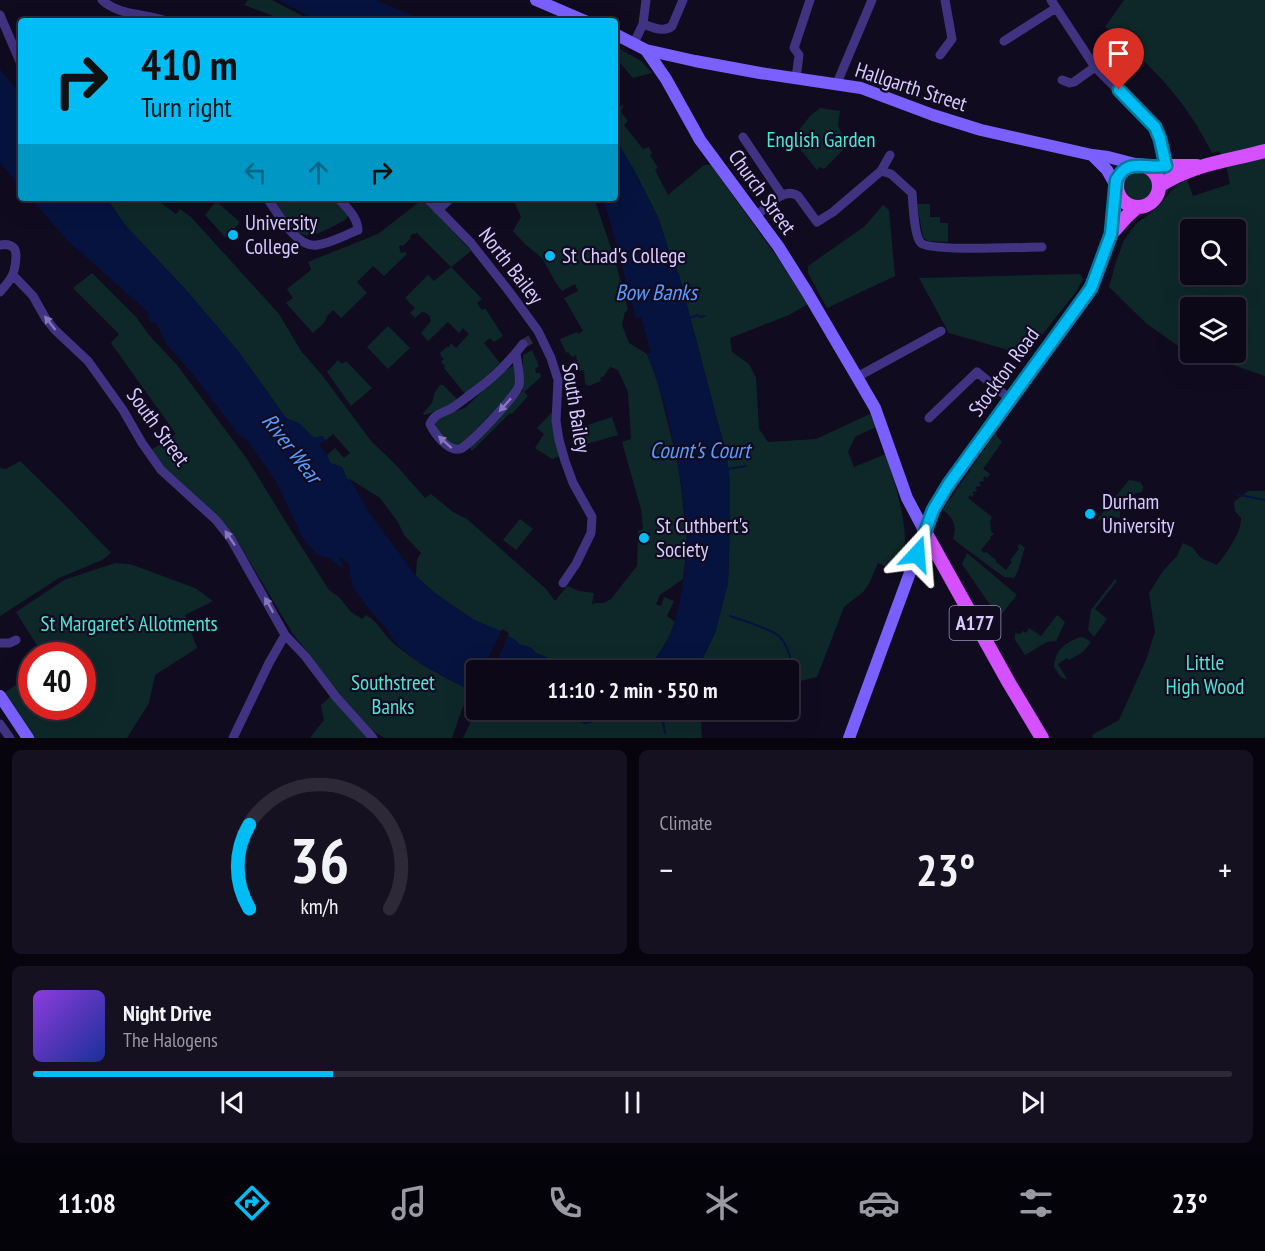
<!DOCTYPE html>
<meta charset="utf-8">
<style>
:root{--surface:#0d0818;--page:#161121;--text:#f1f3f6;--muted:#9a9aa2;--line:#2d2937;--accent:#00bdf5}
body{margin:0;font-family:"PT Sans Narrow",sans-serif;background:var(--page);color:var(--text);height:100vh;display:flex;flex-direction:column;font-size:22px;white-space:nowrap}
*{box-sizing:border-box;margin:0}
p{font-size:20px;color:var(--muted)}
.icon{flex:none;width:33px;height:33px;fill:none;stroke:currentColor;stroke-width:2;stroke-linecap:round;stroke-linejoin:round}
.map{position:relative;height:738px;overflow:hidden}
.panel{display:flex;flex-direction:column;gap:12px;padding:12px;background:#07040d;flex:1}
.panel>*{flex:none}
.banner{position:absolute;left:18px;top:18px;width:600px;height:183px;border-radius:6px;box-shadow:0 6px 24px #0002,0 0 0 2px var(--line);background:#00bdf5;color:#111;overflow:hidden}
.fabs{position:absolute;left:1180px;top:219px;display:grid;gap:12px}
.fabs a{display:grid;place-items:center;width:66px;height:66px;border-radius:6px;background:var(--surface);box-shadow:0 6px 24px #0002,0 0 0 2px var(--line);font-size:30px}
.speed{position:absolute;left:18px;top:642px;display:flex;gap:12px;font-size:30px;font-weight:700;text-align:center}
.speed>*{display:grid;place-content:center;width:78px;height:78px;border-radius:50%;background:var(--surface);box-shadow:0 6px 24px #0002,0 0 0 2px var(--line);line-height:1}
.speed .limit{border:9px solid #d22;background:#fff;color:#111}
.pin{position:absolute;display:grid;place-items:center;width:51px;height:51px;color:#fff;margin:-62px -26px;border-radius:50% 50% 50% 0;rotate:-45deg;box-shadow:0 0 6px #0007}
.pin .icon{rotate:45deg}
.me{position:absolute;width:66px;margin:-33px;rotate:19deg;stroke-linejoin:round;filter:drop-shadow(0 0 4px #0008)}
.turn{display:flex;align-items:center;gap:21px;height:126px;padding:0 24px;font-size:27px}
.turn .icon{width:78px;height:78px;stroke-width:2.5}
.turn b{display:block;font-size:42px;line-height:51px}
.lanes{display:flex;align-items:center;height:57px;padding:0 24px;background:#0003;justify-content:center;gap:30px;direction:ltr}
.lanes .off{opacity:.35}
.big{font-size:45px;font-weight:600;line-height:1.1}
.panel .tile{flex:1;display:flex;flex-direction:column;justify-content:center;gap:9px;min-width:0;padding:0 21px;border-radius:9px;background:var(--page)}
.panel .dial{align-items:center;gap:0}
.dial svg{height:156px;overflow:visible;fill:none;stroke:var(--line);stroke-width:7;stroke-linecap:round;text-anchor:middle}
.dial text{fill:var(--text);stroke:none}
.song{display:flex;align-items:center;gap:18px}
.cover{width:72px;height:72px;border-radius:9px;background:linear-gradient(135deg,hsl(270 70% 55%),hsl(230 70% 35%))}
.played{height:6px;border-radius:3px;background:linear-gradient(90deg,var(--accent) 25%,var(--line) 25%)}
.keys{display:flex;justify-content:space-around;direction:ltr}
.heat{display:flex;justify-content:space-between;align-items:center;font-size:33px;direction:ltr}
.panel .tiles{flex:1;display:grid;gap:12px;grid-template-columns:1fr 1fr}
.tile:last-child{grid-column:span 2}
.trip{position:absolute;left:466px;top:660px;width:333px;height:60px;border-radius:6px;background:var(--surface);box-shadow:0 6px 24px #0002,0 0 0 2px var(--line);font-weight:600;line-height:60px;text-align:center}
.dock{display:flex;height:96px;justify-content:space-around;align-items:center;background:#05030a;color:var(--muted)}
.dock .icon{width:42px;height:42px}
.dock .active{color:var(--accent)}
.dock b{font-size:27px;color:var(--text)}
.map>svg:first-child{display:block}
.green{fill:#0e282a;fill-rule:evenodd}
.water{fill:#06133e}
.pier{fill:#110b20}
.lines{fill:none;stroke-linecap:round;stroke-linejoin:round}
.stream{stroke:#06133e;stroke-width:2}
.street-tunnel{stroke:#2f2841;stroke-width:9;stroke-dasharray:9 4.5;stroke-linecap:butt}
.street{stroke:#403382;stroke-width:9}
.secondary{stroke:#7a61ff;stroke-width:12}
.primary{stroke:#d551ff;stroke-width:14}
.oneway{fill:#8477ba}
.route-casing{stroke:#007b9f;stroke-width:15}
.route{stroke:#00bdf5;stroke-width:10}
.poi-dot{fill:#00bdf5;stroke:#110b20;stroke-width:2}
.labels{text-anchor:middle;stroke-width:4.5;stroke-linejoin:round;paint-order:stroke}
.shield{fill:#110b20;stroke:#9c91bc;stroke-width:1.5}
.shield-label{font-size:20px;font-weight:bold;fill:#d7caff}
.street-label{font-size:21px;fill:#d7caff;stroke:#110b20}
.park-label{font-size:21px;fill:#4fe6d4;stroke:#110b20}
.poi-label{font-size:21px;fill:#d7caff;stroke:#110b20;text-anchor:start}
.water-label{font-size:22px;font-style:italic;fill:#589cff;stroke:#110b20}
</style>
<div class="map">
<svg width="1265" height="738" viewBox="0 0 1265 738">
<rect width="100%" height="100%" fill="#110b20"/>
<!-- green -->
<path class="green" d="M 248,0 L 272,0 L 312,21 L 281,21 L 279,18 L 244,5 Z
M 1124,0 L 1265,0 L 1265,376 L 1233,365 L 1187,352 L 1147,324 L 1109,287 L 1116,262 L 1124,240 L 1136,224 L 1160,206 L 1170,192 L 1178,185 L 1187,180 L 1193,196 L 1230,184 L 1225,159 L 1219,151 L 1212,153 C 1186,100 1151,64 1105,27 ZM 1191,230 L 1236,230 L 1236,274 L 1191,274 ZM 1191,308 L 1236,308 L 1236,352 L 1191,352 Z
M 615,46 L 641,61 L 652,73 L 633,78 L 615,57 Z
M 624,104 L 621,112 L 628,121 L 624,125 L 643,149 L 649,147 L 652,153 L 650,155 L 658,168 L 655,170 L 668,195 L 704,165 L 711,165 L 777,257 L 808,304 L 789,315 L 730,338 L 732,352 L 749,364 L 756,378 L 759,429 L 768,442 L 816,439 L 870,414 L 876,427 L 855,437 L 848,452 L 854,467 L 886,454 C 894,481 904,510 905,539 C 905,550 902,561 899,572 L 878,563 L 869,584 L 863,592 L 844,607 L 817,677 L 800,681 L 789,697 L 789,670 L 697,670 L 715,633 L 728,583 L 730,526 L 730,485 L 727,457 L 679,275 L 668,248 L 658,217 L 634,170 L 615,138 L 615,110 Z
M 820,108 L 840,111 L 838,125 L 845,141 L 845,148 L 824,169 L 820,167 L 817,170 L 792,139 L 810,116 Z
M1120 186a17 17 0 1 1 34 0a17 17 0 1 1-34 0Z
M 115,198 L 162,198 L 160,202 L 176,214 L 180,209 L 191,217 L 279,314 L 301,351 L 322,375 L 371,441 L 396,465 L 425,498 L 431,494 L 453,512 L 467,519 L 546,589 L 555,601 L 567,586 L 579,591 L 594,593 L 592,604 L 596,603 L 604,603 L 611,599 L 637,566 L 638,531 L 643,529 L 641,509 L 622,442 L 631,439 L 628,392 L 618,370 L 610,367 L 604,376 L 600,378 L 601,381 L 589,386 L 585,384 L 584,370 L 579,371 L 576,355 L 572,357 L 568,352 L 566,353 L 560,339 L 577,332 L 578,334 L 583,331 L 564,298 L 578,291 L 575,284 L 562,291 L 556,283 L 542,258 L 525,244 L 513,231 L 521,217 L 514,201 L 515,198 L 594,198 L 615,260 L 628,310 L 625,312 L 622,325 L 629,343 L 647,354 L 657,380 L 679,468 L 687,543 L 683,579 L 660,595 L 656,604 L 661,606 L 664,597 L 674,601 L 667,616 L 675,622 C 668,640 659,658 643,670 L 578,670 L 536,653 L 531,648 L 519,644 L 515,640 L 498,630 L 474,620 L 436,594 L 416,576 L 417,559 L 421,553 L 404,535 L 398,522 L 380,498 L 350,479 L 347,479 L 342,467 L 330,463 L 327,455 L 335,448 L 344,458 L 350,453 L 333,434 L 326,440 L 322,436 L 314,438 L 300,424 L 286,418 L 238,351 L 185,289 L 126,226 L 109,202 Z
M 271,198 L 333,198 L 348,213 L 348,216 L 345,220 C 336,225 320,234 310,235 C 294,238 279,210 271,198 Z
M 423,199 L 471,251 L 451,267 L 482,299 L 477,303 L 482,310 L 485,308 L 503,336 L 494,342 L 490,338 L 484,343 L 500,363 L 466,395 L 444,368 L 445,366 L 441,362 L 444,359 L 441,356 L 440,353 L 447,347 L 449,347 L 451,343 L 456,348 L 469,334 L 463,328 L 459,333 L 448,322 L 428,341 L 421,333 L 431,321 C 430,315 428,313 422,312 L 415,318 L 410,313 L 415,308 L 405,298 L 428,275 L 434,281 L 451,267 L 417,233 L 413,234 L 410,236 L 411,238 L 403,246 L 401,245 L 399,247 L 401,253 L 405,252 L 407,254 L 384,276 L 373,266 L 357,282 L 367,293 L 341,318 L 333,310 L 327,316 L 324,323 L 313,333 L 286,303 L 293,298 L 287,289 L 310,271 L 311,269 L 308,262 L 378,234 Z
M 216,201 L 240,222 L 226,238 L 205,215 Z
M 917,204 L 930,204 L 930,217 L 940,217 L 940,223 L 948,223 L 948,242 L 928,241 L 923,237 Z
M 883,205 L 889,210 L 895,276 L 827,308 L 808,273 L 808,266 L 865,226 Z
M 92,273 L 136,317 L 149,335 L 177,365 L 247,459 L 292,532 L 329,590 L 339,597 L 351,612 L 362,619 L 366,615 C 378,621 382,633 392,642 C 416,663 444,677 472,691 L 470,692 L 462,709 L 452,738 L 385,738 L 367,728 L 344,703 L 309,654 L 293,634 L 238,542 L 216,515 L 164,467 L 151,450 L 176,434 L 111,343 L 119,334 L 73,288 Z
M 1080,274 L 1083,279 L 1076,292 L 1024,358 L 1005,349 L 949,333 L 919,278 Z
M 388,326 L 410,348 L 388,369 L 367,347 Z
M 532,350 L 539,366 L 535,369 L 536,373 L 540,373 L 541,377 L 524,392 L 528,396 L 512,414 L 510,413 L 472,451 L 469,447 L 523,390 L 523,355 Z
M 338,360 L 342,364 L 346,361 L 372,388 L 351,406 L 327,372 Z
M 513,366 L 515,366 L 516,385 L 514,390 L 461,445 L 456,446 C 446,440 437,434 435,421 L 444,415 L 465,408 L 500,374 Z
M 440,385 L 443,385 L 457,399 L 449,407 L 424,415 L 423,413 L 432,403 L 435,392 Z
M 554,410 L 552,426 L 561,453 L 558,457 L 552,459 L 535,448 L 544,434 L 537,428 Z
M 612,417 L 618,435 L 583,445 L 581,432 L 588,425 Z
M 995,434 L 1002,442 L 983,469 L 990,474 L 987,478 L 985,476 L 983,479 L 984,480 L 983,482 L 981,481 L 979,483 L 981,485 L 979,487 L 977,486 L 975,488 L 977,490 L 976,492 L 974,491 L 972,493 L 974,494 L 972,497 L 970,495 L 968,498 L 992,517 L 990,521 L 991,531 L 994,534 L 990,537 L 991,538 L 981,550 L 984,553 L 986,552 L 996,560 L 996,562 L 1006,570 L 1012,562 L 1010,560 L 1019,549 L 1017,547 L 1020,544 L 1025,548 C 1021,558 1020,569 1014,578 L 1004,577 L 953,539 C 957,527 954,518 943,510 Z
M 20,461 L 61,501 L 111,553 L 102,560 L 59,578 L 0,616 L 0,468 L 6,469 Z
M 1129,480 L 1140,482 L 1143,486 L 1142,492 C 1127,494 1119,504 1120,518 L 1112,517 L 1106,520 L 1104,518 L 1096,521 Z
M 1248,491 L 1265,491 L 1265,738 L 1093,738 L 1092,735 L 1119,720 L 1146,660 L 1155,632 L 1149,593 L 1163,571 L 1177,556 L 1183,543 L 1192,547 L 1201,558 L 1217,565 C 1226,554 1242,532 1241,518 L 1235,511 L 1234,502 Z
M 520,519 L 533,529 L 516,550 L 503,540 Z
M 967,553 L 1017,595 L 1000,616 L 995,612 L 962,564 Z
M 115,563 L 130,564 L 195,588 L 213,601 L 185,615 L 197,648 L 155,675 L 149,703 L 127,738 L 34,738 L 4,693 L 31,675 L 32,706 L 82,706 L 82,656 L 43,655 L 16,612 L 64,580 Z
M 1115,579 L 1117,581 L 1095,609 L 1107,619 L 1094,637 L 1088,630 L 1091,610 Z
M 1057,615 L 1065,622 L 1056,641 L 1047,642 L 1025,655 L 1015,640 L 1015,633 L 1020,634 L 1023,631 L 1026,633 L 1029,628 L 1041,636 Z
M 1080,637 L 1085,638 L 1091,642 L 1083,652 L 1069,660 L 1067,658 L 1058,664 L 1067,679 C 1060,679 1058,672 1054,667 C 1055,650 1065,643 1080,637 Z
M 331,696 L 367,738 L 310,738 L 324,720 L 321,705 Z
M 477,709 L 516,710 L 536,714 L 546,720 L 579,721 L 585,724 L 597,721 L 606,713 L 611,716 L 643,715 L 649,710 L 733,710 L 701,721 L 702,738 L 463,738 Z"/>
<!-- water -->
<path class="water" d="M 279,0 L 376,0 L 425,21 L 318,21 Z
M 0,69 L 21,95 L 21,188 L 0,163 Z
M 615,138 L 634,170 L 658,217 L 668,248 L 679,275 L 727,457 L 730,485 L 730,526 L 728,583 L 715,633 L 697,670 L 643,670 C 665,654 674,629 679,604 C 683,584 686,564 687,545 C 687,533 685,520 684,508 C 678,456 667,403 647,354 L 651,352 L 641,317 L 636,318 L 609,218 L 602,198 L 615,198 Z
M 30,198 L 106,198 L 126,226 L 185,289 L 238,351 L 286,418 L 300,424 L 314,438 L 322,436 L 326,440 L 319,445 L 327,455 L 330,463 L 342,467 L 347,479 L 350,479 L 370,514 L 416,576 L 436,594 L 474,620 L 498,630 L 515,640 L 519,644 L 531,648 L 536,653 L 578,670 L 477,670 L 477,694 L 422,665 L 400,647 L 392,638 L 387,629 L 373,614 L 353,588 L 350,575 L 350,565 L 340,557 L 339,560 L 344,565 L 341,568 L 329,558 L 317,555 L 302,537 L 276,481 L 248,442 L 237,433 L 192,373 L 167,345 L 156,322 L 150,322 L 148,312 L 67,240 Z
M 516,710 L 649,710 C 637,719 619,720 606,713 L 597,721 L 585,724 L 579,721 L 546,720 L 536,714 Z"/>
<!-- pier -->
<path class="pier" d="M 502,629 L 509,633 L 503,647 L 503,650 L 502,650 L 492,670 L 482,670 L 483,667 L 484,667 L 494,646 L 493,645 L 495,643 Z"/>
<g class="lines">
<!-- stream -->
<path class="stream" d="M 690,318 L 698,315 L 700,317 L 705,316
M 728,469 L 746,466
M 1235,494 L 1265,500
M 730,616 C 741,620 771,629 779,636 C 789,645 793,668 796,681
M 658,710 L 662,719
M 663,722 L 665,733"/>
<!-- street-tunnel -->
<path class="street-tunnel" d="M 523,344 L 533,338"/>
<!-- street -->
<path class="street" d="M 102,0 C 119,16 145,13 166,21
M 1051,0 L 1095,67 L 1155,127 C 1163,142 1168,164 1167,181
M 0,15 L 21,64
M 643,24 C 652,27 664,33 672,26 L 683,0
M 1004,41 L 1056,8
M 634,43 L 643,24 L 646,0
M 940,55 L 952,39 L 945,0
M 796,78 L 799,55 L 794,48 L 810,0
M 1062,80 L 1070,83 L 1074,82 L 1095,67
M 837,83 L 872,0
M 743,137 L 782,195
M 881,171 L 890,155
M 267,198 C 278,213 296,248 317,245 C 331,243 345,235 358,230 C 357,216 347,208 338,198
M 427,198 L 471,243 L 508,290 L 538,331 L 551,358 L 558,380 L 556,421 L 559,440 L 565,461 L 573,483 L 592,517 L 591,533 L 576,564 L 563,583
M 438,210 L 451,198
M 756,216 C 767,207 784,186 798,196 L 817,222 L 833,212 L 881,171 L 891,174 L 912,193 C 913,203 914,237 921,243 C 931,252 1024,247 1042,247
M 0,245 C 5,244 10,244 14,248 C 18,253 15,270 12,276 C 9,282 4,287 0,292
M 13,275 L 33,296 L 46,319 L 55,330 L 88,361 L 123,410 L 142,443 L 161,470 L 216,520 L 231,539 L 285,635 L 305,656 L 336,697 L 373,738
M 516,353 C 517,363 521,376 519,385 C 518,394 468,447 460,449 C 448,452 434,433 430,424 C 435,413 443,413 452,408 C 460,403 468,396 475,391 C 493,378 510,361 523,344
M 857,377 L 941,331
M 929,418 L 977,372 L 1010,399
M 0,643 L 10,643 L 16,640
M 0,724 L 10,738
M 233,738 L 269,663 L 285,635"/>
<!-- secondary -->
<path class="secondary" d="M 536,0 L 585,21
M 615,34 L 646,50 L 695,61 L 760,73 L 861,88 L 933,115 L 981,130 L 1092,155 L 1108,157 L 1139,165
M 646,50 L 666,79 L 700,140 L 778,246 L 807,292 L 857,377 L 875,408 L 907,498 L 925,532 L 849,738
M 1092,155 L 1107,170 L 1116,186
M 0,696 L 28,738"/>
<!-- primary -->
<path class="primary" d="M1117 186a21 21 0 1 1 42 0a21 21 0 1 1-42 0Z
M 1145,166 L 1197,166
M 1159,186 C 1192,164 1228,161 1265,151
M 1111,234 L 1126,217 L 1136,208
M 1042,738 L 1009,683 L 925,532 L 933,510 L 948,485 L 1088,293 L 1095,278 L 1111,234 L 1116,192"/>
</g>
<!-- one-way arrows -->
<defs><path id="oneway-solid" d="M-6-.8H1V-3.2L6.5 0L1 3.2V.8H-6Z" transform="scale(1.5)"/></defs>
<g class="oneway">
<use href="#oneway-solid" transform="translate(50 323) rotate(-128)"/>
<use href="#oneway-solid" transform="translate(505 405) rotate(132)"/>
<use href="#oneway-solid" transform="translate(445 442) rotate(-138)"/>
<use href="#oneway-solid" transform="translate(230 538) rotate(-124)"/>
<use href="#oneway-solid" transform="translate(269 605) rotate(-119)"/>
</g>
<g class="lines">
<!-- route casing -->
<g class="route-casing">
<path id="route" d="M 917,554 L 933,510 L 948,485 L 1091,288 L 1111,234 L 1116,180 C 1124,166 1131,165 1146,166 C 1152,167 1160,166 1166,166 L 1160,139 L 1155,127 L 1119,90"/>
</g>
<!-- route -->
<use href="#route" class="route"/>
</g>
<!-- markers -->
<g class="poi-dot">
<circle cx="233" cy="235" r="6"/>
<circle cx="550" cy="256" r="6"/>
<circle cx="1090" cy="514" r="6"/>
<circle cx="644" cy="538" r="6"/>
</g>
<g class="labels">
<!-- shield labels -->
<rect class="shield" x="949.5" y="606" width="51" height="34" rx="4.5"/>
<g class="shield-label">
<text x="975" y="630">A177</text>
</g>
<!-- street labels -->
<g class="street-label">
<text transform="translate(911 87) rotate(18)" y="7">Hallgarth Street</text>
<text transform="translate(762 192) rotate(54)" y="7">Church Street</text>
<text transform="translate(511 266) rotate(52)" y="7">North Bailey</text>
<text transform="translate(1004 372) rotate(-54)" y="7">Stockton Road</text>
<text transform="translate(576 408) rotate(81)" y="7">South Bailey</text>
<text transform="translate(158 427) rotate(54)" y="7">South Street</text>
</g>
<!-- park labels -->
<g class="park-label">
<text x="821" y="147">English Garden</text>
<text x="129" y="631">St Margaret's Allotments</text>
<text x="1205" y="670">Little<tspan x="1205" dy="24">High Wood</tspan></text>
<text x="393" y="690">Southstreet<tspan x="393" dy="24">Banks</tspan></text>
</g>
<!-- poi labels -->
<g class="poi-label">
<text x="245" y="230">University<tspan x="245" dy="24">College</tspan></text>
<text x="562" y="263">St Chad's College</text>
<text x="1102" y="509">Durham<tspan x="1102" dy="24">University</tspan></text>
<text x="656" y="533">St Cuthbert's<tspan x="656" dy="24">Society</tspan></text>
</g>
<!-- water labels -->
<g class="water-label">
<text x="656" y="300">Bow Banks</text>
<text transform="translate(292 448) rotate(52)" y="8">River Wear</text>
<text x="700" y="458">Count's Court</text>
</g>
</g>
</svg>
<div class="fabs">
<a><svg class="icon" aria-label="search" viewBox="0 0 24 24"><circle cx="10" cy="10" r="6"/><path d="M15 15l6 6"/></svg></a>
<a><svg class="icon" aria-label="layers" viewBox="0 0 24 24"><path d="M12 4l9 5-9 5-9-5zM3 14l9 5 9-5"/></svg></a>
</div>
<div class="speed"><div class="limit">40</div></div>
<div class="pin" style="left:1119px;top:90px;background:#d93025"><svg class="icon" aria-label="arrive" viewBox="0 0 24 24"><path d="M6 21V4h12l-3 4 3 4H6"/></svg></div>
<svg class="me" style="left:917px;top:554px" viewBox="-20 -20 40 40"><path d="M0-17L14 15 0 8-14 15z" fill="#00bdf5" stroke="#fff" stroke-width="4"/></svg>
<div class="trip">11:10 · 2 min · 550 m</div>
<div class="banner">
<div class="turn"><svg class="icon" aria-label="right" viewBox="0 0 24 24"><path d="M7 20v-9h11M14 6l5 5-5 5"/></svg><div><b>410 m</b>Turn right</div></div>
<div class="lanes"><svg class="icon off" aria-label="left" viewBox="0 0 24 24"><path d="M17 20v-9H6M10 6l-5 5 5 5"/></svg><svg class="icon off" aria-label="ahead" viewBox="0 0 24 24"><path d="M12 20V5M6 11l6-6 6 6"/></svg><svg class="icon" aria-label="right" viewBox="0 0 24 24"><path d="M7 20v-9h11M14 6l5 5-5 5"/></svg></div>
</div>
</div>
<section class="panel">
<div class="tiles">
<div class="tile dial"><svg viewBox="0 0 100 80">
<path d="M14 69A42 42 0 1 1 86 69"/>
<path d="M14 69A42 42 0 0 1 14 26" stroke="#00bdf5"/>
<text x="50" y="56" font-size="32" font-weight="700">36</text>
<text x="50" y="72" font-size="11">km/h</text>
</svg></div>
<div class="tile"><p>Climate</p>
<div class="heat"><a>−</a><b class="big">23°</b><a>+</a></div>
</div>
<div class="tile">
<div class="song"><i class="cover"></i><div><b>Night Drive</b><p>The Halogens</p></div></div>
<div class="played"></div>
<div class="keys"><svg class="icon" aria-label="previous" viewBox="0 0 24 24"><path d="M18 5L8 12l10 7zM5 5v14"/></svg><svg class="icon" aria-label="pause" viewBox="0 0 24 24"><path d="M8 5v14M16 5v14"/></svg><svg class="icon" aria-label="next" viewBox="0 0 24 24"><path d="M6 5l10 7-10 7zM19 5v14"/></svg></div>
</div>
</div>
</section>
<nav class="dock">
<b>11:08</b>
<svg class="icon active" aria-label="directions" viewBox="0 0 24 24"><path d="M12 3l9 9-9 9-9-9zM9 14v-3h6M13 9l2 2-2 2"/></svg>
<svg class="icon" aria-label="music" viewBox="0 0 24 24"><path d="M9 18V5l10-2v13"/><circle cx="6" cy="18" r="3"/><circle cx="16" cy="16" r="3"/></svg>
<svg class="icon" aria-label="phone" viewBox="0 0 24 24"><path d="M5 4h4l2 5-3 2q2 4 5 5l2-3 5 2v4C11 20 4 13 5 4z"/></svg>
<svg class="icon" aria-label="climate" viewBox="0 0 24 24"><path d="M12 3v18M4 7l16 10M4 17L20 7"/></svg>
<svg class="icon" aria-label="car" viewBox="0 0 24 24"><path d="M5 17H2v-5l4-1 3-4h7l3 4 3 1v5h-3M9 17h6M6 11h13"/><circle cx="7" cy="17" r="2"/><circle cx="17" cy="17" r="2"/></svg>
<svg class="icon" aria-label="filters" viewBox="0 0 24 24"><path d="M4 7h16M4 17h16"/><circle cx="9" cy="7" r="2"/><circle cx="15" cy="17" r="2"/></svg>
<b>23°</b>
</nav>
